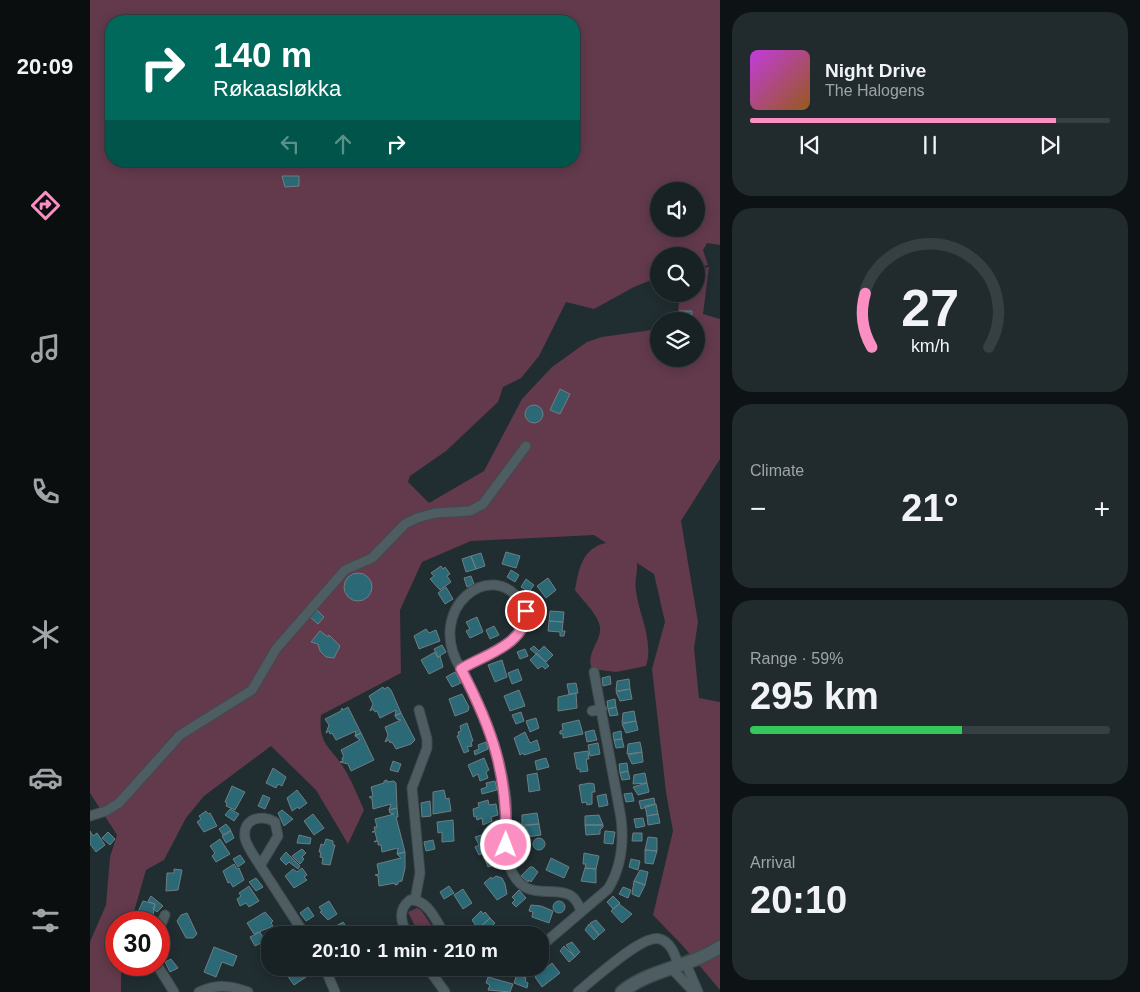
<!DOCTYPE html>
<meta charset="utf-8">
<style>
:root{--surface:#182225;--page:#212a2d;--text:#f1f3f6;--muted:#9fa4a7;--line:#363f42;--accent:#fc8fc2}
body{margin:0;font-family:Helvetica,sans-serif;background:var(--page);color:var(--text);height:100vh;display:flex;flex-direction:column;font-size:19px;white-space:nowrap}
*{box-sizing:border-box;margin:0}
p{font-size:16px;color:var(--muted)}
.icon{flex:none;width:28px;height:28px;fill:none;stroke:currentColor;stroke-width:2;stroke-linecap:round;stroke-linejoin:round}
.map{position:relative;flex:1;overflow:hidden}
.drawer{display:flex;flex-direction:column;gap:12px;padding:12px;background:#0d1314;width:420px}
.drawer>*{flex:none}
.top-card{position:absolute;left:15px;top:15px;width:475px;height:152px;border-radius:20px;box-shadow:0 2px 12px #0003,0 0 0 1px var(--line);background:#00695c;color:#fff;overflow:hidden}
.buttons{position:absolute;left:560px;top:182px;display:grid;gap:10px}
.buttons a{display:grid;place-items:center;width:55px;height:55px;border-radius:50%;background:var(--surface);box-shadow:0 2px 12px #0003,0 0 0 1px var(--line);font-size:25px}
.speed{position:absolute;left:15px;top:911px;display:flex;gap:10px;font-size:25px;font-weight:700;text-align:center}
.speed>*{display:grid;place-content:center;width:65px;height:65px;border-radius:50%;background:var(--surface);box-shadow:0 2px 12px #0003,0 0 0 1px var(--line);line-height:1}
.speed .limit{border:8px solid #d22;background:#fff;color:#111}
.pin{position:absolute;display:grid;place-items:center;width:42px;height:42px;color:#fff;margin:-21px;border:2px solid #fff;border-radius:50%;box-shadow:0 1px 5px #0007}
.me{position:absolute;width:55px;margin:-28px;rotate:1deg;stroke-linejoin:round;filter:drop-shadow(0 0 4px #0008)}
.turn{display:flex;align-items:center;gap:18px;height:105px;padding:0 25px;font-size:22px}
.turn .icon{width:65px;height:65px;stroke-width:2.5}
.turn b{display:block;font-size:35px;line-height:42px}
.lanes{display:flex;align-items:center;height:48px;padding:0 25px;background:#0003;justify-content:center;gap:25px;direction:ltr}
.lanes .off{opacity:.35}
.big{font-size:38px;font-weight:700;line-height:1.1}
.drawer .tile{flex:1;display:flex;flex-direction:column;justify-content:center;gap:8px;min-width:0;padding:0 18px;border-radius:20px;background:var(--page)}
.drawer .dial{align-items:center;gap:0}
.dial svg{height:130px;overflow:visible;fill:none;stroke:var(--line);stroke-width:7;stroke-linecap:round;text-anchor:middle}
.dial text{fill:var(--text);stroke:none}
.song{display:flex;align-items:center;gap:15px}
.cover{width:60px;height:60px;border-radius:8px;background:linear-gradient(135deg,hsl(290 70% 55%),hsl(30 70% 35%))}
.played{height:5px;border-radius:2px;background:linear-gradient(90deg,var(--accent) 85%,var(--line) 85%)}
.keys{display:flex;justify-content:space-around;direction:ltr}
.heat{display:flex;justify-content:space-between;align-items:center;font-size:28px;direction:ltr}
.charge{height:8px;border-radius:4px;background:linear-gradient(90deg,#34c759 59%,var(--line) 0)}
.trip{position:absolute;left:171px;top:926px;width:288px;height:50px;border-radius:20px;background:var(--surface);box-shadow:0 2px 12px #0003,0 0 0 1px var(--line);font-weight:700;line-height:50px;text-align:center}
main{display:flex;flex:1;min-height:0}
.tab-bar{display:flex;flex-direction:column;width:90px;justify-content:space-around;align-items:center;background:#0a0e0f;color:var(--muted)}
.tab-bar .icon{width:35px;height:35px}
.tab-bar .current{color:var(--accent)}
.tab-bar b{font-size:22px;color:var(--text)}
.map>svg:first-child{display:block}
.green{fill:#623a4c;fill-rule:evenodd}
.building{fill:#2b6977;stroke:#6e7e82}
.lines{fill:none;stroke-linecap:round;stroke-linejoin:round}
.street-casing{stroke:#404b4f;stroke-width:11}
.secondary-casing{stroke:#404b4f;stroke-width:15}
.street{stroke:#4e5d61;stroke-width:9}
.secondary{stroke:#4e5d61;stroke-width:12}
.route-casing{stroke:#a45d7e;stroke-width:12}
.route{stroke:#fc8fc2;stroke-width:9}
</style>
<main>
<nav class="tab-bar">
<b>20:09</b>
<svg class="icon current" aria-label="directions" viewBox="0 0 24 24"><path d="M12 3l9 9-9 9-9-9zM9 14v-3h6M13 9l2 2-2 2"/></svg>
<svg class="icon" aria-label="music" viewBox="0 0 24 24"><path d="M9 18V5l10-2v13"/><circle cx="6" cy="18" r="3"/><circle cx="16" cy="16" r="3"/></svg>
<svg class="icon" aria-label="phone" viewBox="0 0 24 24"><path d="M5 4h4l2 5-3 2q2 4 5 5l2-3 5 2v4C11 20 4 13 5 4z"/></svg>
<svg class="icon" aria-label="climate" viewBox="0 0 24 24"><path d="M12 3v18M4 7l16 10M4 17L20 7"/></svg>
<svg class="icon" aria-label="car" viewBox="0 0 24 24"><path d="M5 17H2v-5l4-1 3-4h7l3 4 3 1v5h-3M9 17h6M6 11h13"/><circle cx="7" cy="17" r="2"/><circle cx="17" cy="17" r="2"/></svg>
<svg class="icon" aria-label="filters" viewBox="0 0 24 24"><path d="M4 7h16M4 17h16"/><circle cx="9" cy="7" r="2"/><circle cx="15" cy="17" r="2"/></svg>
</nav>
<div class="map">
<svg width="630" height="992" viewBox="0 0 630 992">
<rect width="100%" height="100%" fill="#202d31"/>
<!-- green -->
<path class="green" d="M 0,0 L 630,0 L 630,245 L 617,243 L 613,250 L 618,265 L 606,268 L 606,256 L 569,256 L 569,277 L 544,287 L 504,309 L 476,302 L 449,356 L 431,378 L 413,387 L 408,402 L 356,451 L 320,476 L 318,482 L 339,503 L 394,471 L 432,399 L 462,367 L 497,342 L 512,337 L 569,329 L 569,359 L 606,359 L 606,321 L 587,321 L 590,294 L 606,294 L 606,270 L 619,267 L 613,314 L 630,319 L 630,459 L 591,521 L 608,622 L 604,648 L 609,698 L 630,702 L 630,990 L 592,945 L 563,915 L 583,831 L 576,792 L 562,669 L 575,622 L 564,574 L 547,563 C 548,573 544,581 546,591 C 549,615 564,641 556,666 L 526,672 L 502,669 C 495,653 512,641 510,627 C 508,614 492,600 485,590 C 489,569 492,548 516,543 L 504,535 L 381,541 L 332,562 L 310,610 L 311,673 L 231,715 C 228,746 241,746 255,770 C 263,783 268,797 274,810 L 258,844 L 226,790 L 181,746 L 114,796 L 96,818 L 74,860 L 56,870 L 41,922 L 26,922 L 26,965 L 31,965 L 31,992 L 0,992 L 0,942 L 16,905 L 20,857 L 27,835 L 0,793 ZM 21,21 L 484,21 L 484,161 L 21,161 ZM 569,191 L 606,191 L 606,229 L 569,229 Z
M 327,908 L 331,910 L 348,935 L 329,934 L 318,912 Z"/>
<!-- building -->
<path class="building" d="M 192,176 L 209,176 L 209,186 L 195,187 Z
M 589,311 L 602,311 L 601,321 L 587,320 Z
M 470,389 L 480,394 L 470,414 L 460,410 Z
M435 414a9 9 0 1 1 18 0a9 9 0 1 1-18 0Z
M 416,552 L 430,556 L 426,568 L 412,564 Z
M 391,553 L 395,566 L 386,569 L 381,556 Z
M 381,556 L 386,569 L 376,572 L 372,559 Z
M 351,566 L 353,569 L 355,567 L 360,574 L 357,576 L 361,582 L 350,590 L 340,579 L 344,576 L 341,573 Z
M 421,570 L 429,575 L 425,582 L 417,577 Z
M254 587a14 14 0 1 1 28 0a14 14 0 1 1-28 0Z
M 381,576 L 384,584 L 377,587 L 374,578 Z
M 458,578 L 466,590 L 456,598 L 447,586 Z
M 436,579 L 444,585 L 439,592 L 431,587 Z
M 356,587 L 363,599 L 355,604 L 348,593 Z
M 443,608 L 452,609 L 451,617 L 442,617 Z
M 227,610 L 234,617 L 228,624 L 220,617 Z
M 460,611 L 474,612 L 473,622 L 459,621 Z
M 387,617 L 393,632 L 380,638 L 376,631 L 380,629 L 376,622 Z
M 459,621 L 473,622 L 472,631 L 475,631 L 474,636 L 470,636 L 470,632 L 458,631 Z
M 404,626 L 409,635 L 400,639 L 396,630 Z
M 336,629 L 339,633 L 346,630 L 350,641 L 329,649 L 324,636 Z
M 230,631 L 238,637 L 239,635 L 250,646 L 244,658 L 236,657 L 230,651 L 228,644 L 221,642 Z
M 352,645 L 356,652 L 348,657 L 344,649 Z
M 444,646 L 449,651 L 454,646 L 463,655 L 456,662 L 440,649 Z
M 435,649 L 438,656 L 430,659 L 427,652 Z
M 345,652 L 348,658 L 350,656 L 353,667 L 339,674 L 331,660 Z
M 447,653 L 459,666 L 455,669 L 452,666 L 448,669 L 440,660 Z
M 412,660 L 417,677 L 405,682 L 398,665 Z
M 428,669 L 432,680 L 422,684 L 418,673 Z
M 365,672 L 371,683 L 362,687 L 356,677 Z
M 520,676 L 521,684 L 513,686 L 512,678 Z
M 539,679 L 540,689 L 526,691 L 527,681 Z
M 486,683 L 488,693 L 479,694 L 477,684 Z
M 293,687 L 294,689 L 298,687 L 301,690 L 311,713 L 305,716 L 306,710 L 290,718 L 287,711 L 285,712 L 283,709 L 280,711 L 283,704 L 279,696 Z
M 540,689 L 542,699 L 530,701 L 526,692 Z
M 429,690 L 435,706 L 420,711 L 414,696 Z
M 486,693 L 487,708 L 468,711 L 468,697 Z
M 372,694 L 379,707 L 378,711 L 365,716 L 359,699 Z
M 525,699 L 526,707 L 518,709 L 517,701 Z
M 258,707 L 271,733 L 265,736 L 266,731 L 246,740 L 242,733 L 240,734 L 239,731 L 236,733 L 239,725 L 235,719 L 251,711 L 252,708 L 253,710 Z
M 526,707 L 528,715 L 520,716 L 518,709 Z
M 544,711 L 546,721 L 532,723 L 533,713 Z
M 431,712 L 434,721 L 426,724 L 422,715 Z
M 311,713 L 325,740 L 321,744 L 306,749 L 302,742 L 300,743 L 299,740 L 295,742 L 298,735 L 295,727 L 311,720 L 307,719 L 305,716 Z
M 446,718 L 449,728 L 440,732 L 436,721 Z
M 489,720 L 493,734 L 473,738 L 473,734 L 470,734 L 470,731 L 473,730 L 472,724 Z
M 546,721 L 548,730 L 536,733 L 532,724 Z
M 377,723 L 383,741 L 381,742 L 382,746 L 377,747 L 379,751 L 374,753 L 367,736 L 369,735 L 368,732 L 371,731 L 370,726 Z
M 504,730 L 507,740 L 497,742 L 495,732 Z
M 531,731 L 532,739 L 524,740 L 523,733 Z
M 435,732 L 440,743 L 447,740 L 450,750 L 434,755 L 433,753 L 430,755 L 424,738 Z
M 271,733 L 284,760 L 261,771 L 258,764 L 250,762 L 253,761 L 252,758 L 254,757 L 251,750 L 270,740 L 265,736 Z
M 532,739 L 534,747 L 526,748 L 524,740 Z
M 396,742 L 398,749 L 385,755 L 384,751 L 389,749 L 388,745 Z
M 550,742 L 552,752 L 537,754 L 538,744 Z
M 508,743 L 510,754 L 500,756 L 498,745 Z
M 498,751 L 499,759 L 496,759 L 498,771 L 490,772 L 490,769 L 487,769 L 484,753 Z
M 552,752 L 553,762 L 542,764 L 538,755 Z
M 394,758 L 399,770 L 396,772 L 398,778 L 390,781 L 388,774 L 383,777 L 378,765 Z
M 456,758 L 459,767 L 447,770 L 445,761 Z
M 303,761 L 311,764 L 308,772 L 300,770 Z
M 537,763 L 538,771 L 530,773 L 529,764 Z
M 183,768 L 196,777 L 192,786 L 188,784 L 186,788 L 176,783 Z
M 538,771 L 540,779 L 532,780 L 530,773 Z
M 447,773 L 450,790 L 439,792 L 437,775 Z
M 555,773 L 557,783 L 543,784 L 544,775 Z
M 297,780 L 297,782 L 304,781 L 306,783 L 307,808 L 299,810 L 301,804 L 283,809 L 282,799 L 279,797 L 283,796 L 281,787 L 294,783 L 294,781 Z
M 405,781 L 407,790 L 392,794 L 391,789 L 397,787 L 396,783 Z
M 500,783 L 504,784 L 505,792 L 502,792 L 502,804 L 497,805 L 496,802 L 492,803 L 489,785 Z
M 557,783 L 559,792 L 548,795 L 543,787 Z
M 142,786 L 155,792 L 145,810 L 136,806 L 137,803 L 135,802 Z
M 207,790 L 217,803 L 209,809 L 208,807 L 202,811 L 197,798 Z
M 354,790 L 356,799 L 359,798 L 361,811 L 343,814 L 343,792 Z
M 542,793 L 544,801 L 536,802 L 534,794 Z
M 516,794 L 518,805 L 509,807 L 507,796 Z
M 173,795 L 180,798 L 175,809 L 168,806 Z
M 564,798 L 565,804 L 551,809 L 549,801 Z
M 398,800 L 399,805 L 406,804 L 408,815 L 401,817 L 402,821 L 393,825 L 392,818 L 387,820 L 386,816 L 384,817 L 383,809 L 389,807 L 388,803 Z
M 340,801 L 341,816 L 332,817 L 331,803 Z
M 566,804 L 568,814 L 557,816 L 555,806 Z
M 307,808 L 308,817 L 306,817 L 315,852 L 307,854 L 308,848 L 292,852 L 291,845 L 288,845 L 288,841 L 284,842 L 287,840 L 285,832 L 282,832 L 285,831 L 284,827 L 287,827 L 285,819 L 304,814 L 300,813 L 299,810 Z
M 140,809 L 149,814 L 144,821 L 135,815 Z
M 192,810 L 203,819 L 194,826 L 188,813 Z
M 116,811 L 118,814 L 120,813 L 127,826 L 114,832 L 107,822 L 111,819 L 109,816 Z
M 447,813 L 449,824 L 432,825 L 432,815 Z
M 223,814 L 234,828 L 224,835 L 214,821 Z
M 568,814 L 570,823 L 558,825 L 557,816 Z
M 509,815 L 513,825 L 495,825 L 495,816 Z
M 553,818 L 555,826 L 546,828 L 544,819 Z
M 363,820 L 364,841 L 352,842 L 352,832 L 348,833 L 347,822 Z
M 136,824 L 141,830 L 133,835 L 129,829 Z
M 449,824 L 451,835 L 436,837 L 434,826 Z
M 495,825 L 513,825 L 513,827 L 510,830 L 510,834 L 496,835 Z
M 0,831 L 3,836 L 7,833 L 15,845 L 6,852 L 0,844 Z
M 141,831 L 144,838 L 136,843 L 132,836 Z
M 515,831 L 525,832 L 523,844 L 514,843 Z
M 18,832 L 25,839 L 20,845 L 12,838 Z
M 543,833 L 552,833 L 552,841 L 542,841 Z
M 209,835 L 221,838 L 220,844 L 207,843 Z
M 391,835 L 392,838 L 397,835 L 404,843 L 406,853 L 395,858 L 393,853 L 389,855 L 385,847 L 389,845 L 385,837 Z
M 558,837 L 567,838 L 567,851 L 555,850 Z
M443 844a6 6 0 1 1 12 0a6 6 0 1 1-12 0Z
M 130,839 L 140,854 L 126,862 L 122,856 L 125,853 L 120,846 Z
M 236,839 L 243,841 L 243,845 L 245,845 L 240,865 L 232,864 L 233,858 L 230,857 L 231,852 L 229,852 L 231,844 L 234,845 Z
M 343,840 L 345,849 L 336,851 L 334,842 Z
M 212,849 L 216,853 L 212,857 L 214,859 L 210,864 L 202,856 Z
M 555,850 L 567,851 L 563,864 L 555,863 Z
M 196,852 L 210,866 L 208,869 L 199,862 L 196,865 L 190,859 Z
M 315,852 L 315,868 L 312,881 L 308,882 L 308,884 L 305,885 L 305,883 L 289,886 L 288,876 L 285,875 L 289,874 L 287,864 L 311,858 L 307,854 Z
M 494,853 L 509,856 L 506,869 L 495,868 L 496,864 L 493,864 Z
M 150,855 L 155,862 L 148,867 L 143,859 Z
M 402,856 L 406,864 L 398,867 L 395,859 Z
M 461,858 L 479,867 L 474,878 L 456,870 Z
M 541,859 L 550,861 L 548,870 L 539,867 Z
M 144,864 L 147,869 L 149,868 L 154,880 L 143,887 L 140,882 L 138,883 L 133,871 Z
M 440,867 L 443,867 L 448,872 L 441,882 L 439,880 L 438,882 L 431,876 Z
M 212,868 L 217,875 L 214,877 L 217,880 L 204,888 L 195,876 L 203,869 L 207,872 Z
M 495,868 L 506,869 L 506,883 L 491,881 Z
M 84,869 L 92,870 L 88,890 L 76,891 L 77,873 L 84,873 Z
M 550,870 L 558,872 L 555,885 L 544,881 Z
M 406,876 L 412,878 L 415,884 L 417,894 L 407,900 L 394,883 L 401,877 L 402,879 Z
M 166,878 L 173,887 L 166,891 L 159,882 Z
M 544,881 L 555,885 L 549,897 L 542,894 Z
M 159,886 L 169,901 L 159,907 L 156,903 L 150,906 L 147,899 L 151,896 L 149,893 Z
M 359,886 L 364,893 L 354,899 L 350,892 Z
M 533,887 L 541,890 L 538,898 L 529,894 Z
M 373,889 L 382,903 L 373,909 L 364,895 Z
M 429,890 L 436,898 L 426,907 L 422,903 L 425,900 L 422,897 Z
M 61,896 L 73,906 L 67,912 L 63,909 L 65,904 L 58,901 Z
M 523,896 L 530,903 L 523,909 L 517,902 Z
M 53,901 L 65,904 L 62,922 L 47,922 L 49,915 L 47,914 Z
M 239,901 L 247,914 L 238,920 L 230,912 L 232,911 L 229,907 Z
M463 907a6 6 0 1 1 12 0a6 6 0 1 1-12 0Z
M 529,904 L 542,914 L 532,923 L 521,911 Z
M 441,905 L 451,906 L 463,911 L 459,923 L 442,917 L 443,912 L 439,911 Z
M 218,907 L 224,916 L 216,921 L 210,913 Z
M 391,911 L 393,914 L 395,912 L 400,918 L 388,929 L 382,920 Z
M 175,912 L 183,921 L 181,923 L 183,926 L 164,934 L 157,923 Z
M 97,913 L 107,934 L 103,938 L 96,938 L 87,921 L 91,915 Z
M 400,918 L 405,923 L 403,925 L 406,928 L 398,935 L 393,934 L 388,929 Z
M 506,920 L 515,930 L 509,935 L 500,923 Z
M 253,922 L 262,935 L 242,935 L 244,933 L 241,929 Z
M 499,924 L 509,935 L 504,940 L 495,930 Z
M 170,932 L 175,941 L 165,946 L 160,937 Z
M 482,942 L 490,952 L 485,957 L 476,945 Z
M 474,946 L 485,957 L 479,962 L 470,951 Z
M 124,947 L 147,956 L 143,966 L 132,962 L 126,977 L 114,972 Z
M 81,959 L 88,968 L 80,972 L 75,962 Z
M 462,963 L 470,973 L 452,987 L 445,977 Z
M51 970a5 5 0 1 1 10 0a5 5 0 1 1-10 0Z
M 195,968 L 209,968 L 211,971 L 214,968 L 225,968 L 227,970 L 219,976 L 215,972 L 213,974 L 216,977 L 204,985 L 197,975 L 201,973 Z
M 427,974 L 436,978 L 435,981 L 438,983 L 437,988 L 424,983 Z
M 398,977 L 423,984 L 420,992 L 398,990 L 400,985 L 396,983 Z"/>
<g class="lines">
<!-- street casing -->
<g class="street-casing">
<path id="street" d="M 371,669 C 333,609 403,555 432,604 C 438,613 437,624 430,632 C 416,650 390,657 371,669 C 393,711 410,751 416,798 C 419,821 410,849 421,870 C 436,903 461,885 480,895 C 486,899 489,905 491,911
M 502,711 L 512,709
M 0,816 L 16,811 L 29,803 L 90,735 L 162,690 L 186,649 L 255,570 L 282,558 L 315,524 L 327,518 L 345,513 L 380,511 L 393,504 L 436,446
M 170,866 L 188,836 L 185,822 C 172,814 152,818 155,838 C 156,843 159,848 162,853 L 215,935
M 325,900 L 330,873 L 322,788 L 337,748 L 337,739 L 329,710
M 69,929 L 75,915
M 318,935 C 311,923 307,910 320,900 C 338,899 346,921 355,935
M 450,947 L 518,889 C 531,868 534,843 531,818 L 504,672
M 596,964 L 608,992
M 67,965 L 84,992
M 235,968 L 245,992
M 338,968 L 355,992
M 582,969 L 604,992
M 109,992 C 127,984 140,985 158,992
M 488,992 C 502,981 553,933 570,939 C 582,943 585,956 589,966"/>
</g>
<!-- secondary casing -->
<g class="secondary-casing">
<path id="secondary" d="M 532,992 C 560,969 600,967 630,947"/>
</g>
<!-- street -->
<use href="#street" class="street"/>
<!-- secondary -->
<use href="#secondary" class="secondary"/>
</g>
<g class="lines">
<!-- route casing -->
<g class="route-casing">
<path id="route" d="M 416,845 C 418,775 403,730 371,669 C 394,655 437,644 436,611"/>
</g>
<!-- route -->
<use href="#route" class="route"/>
</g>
</svg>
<div class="buttons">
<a><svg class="icon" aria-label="sound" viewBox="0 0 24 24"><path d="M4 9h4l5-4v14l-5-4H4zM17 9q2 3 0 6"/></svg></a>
<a><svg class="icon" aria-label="search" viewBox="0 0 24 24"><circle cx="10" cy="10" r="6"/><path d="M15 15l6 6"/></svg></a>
<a><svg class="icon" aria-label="layers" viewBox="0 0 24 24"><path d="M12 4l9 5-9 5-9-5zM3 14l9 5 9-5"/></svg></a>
</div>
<div class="speed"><div class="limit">30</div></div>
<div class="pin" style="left:436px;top:611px;background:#d93025"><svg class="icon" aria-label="arrive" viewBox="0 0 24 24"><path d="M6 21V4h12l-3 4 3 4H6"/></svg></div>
<svg class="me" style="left:416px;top:845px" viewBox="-20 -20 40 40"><circle r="17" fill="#fc8fc2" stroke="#fff" stroke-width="3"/><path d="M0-11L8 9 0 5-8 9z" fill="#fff"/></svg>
<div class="trip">20:10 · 1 min · 210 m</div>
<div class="top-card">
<div class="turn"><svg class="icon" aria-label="right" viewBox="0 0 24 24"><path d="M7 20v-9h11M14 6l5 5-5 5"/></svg><div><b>140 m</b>Røkaasløkka</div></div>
<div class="lanes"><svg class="icon off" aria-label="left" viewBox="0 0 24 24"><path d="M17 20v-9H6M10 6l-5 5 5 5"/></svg><svg class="icon off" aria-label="ahead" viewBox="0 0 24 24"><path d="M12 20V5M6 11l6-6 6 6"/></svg><svg class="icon" aria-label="right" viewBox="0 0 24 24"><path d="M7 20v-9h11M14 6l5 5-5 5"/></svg></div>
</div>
</div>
<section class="drawer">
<div class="tile">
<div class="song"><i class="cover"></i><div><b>Night Drive</b><p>The Halogens</p></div></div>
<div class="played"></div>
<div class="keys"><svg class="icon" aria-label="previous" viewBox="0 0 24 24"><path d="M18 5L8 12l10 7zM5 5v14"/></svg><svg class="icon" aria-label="pause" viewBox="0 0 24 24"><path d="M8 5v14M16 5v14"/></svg><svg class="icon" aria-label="next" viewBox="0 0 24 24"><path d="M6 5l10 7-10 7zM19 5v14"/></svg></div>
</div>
<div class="tile dial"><svg viewBox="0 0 100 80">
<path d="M14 69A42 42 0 1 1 86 69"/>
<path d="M14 69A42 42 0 0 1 10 36" stroke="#fc8fc2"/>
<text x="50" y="56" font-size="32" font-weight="700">27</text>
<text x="50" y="72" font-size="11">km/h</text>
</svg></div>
<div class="tile"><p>Climate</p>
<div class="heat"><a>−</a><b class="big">21°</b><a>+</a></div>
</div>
<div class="tile"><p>Range · 59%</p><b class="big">295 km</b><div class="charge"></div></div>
<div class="tile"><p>Arrival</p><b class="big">20:10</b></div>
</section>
</main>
